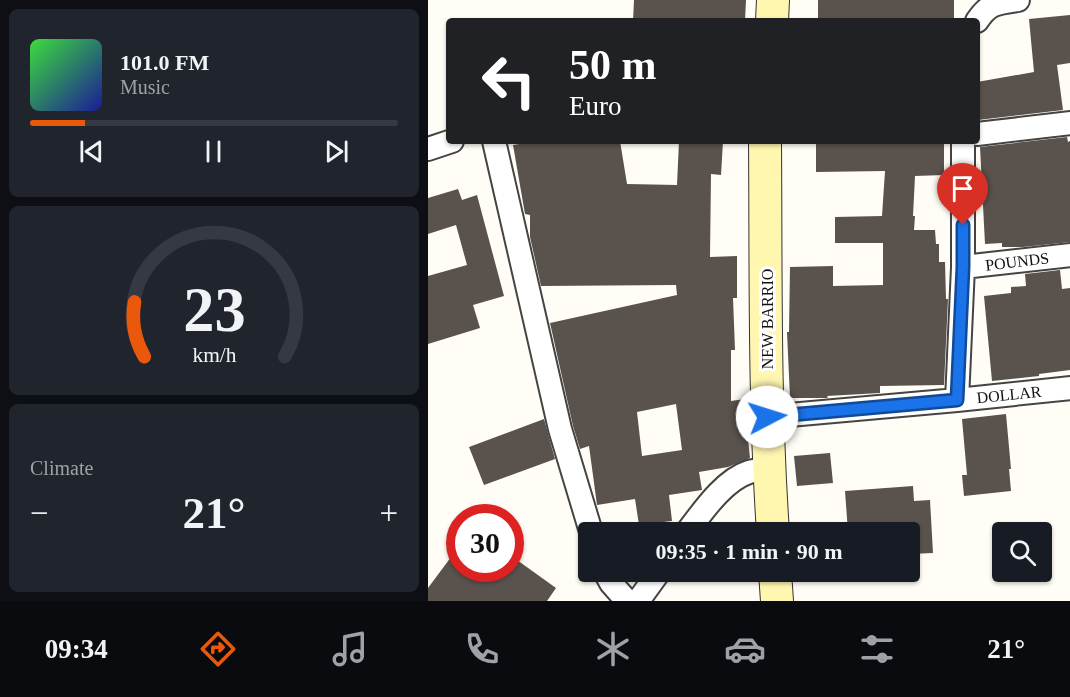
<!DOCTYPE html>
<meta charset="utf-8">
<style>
:root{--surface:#171b24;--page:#20242c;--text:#f1f3f6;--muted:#9ea1a6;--line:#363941;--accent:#ea580c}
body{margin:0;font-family:Georgia,serif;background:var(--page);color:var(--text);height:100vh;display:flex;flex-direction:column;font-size:22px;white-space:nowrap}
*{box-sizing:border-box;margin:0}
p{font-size:20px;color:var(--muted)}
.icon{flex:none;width:33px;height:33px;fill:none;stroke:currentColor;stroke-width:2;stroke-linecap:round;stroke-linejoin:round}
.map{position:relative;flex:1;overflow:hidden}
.details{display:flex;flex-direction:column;gap:9px;padding:9px;background:#0d0f14;width:428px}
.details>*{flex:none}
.hud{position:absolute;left:18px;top:18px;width:534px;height:126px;border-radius:6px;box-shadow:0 2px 4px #0004;background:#202124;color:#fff;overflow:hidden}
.fabs{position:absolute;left:564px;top:522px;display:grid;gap:12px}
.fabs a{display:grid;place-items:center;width:60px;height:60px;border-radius:6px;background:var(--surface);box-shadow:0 2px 4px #0004;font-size:30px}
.speed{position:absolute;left:18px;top:504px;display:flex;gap:12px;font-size:30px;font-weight:700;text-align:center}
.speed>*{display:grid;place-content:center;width:78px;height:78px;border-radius:50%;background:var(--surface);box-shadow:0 2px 4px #0004;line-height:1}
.speed .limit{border:9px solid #d22;background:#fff;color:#111}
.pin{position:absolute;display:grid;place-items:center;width:51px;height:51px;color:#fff;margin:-62px -26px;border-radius:50% 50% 50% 0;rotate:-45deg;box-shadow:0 0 6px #0007}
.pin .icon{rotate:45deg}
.me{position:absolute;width:66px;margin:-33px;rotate:85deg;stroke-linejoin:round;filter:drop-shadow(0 0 4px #0008)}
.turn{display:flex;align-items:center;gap:21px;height:126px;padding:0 24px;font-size:27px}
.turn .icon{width:78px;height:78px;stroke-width:2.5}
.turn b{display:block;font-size:42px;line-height:51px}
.big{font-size:45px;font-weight:700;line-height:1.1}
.details .tile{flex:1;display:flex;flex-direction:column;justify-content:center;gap:9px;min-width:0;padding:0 21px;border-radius:9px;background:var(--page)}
.details .dial{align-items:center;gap:0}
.dial svg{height:156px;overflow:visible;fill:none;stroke:var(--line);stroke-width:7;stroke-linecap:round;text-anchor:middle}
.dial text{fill:var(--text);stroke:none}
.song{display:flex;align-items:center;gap:18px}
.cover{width:72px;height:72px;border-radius:9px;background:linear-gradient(135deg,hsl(120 70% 55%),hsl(240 70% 35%))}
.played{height:6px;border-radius:3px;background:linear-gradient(90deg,var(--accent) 15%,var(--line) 15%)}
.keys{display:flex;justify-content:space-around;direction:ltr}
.heat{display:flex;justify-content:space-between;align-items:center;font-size:33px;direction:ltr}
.trip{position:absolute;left:150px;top:522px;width:342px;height:60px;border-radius:6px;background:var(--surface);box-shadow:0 2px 4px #0004;font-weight:700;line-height:60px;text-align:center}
.dock{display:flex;height:96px;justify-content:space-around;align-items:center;background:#090b0e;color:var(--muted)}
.dock .icon{width:42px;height:42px}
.dock .selected{color:var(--accent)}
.dock b{font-size:27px;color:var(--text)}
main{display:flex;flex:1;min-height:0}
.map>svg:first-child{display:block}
.building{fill:#5a524d;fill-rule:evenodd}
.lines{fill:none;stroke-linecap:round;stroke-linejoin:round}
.street-casing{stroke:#444;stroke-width:26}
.secondary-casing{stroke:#333;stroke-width:34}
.street{stroke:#fff;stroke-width:22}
.secondary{stroke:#fff6b0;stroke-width:32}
.route-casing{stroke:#114b97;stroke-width:15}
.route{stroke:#1a73e8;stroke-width:10}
.labels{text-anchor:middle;stroke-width:6;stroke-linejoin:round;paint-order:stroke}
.street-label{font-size:16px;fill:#111;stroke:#fff}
</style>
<main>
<section class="details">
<div class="tile">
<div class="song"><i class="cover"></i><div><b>101.0 FM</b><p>Music</p></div></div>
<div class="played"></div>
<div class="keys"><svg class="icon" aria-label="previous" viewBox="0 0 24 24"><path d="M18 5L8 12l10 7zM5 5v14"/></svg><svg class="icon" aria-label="pause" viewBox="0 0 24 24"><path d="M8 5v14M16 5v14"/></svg><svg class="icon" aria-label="next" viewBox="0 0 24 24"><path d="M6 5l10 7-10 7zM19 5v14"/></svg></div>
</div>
<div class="tile dial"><svg viewBox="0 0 100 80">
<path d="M14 69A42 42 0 1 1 86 69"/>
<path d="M14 69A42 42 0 0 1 9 41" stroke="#ea580c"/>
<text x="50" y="56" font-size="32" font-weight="700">23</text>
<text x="50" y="72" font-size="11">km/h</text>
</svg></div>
<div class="tile"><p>Climate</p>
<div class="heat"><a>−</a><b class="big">21°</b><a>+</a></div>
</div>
</section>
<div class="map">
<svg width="643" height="601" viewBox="0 0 643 601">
<rect width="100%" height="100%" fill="#fffdf5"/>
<!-- building -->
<path class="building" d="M 206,0 L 318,0 L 317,21 L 205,21 Z
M 390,0 L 526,0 L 526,21 L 390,21 Z
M 642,15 L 642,63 L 629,65 L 635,110 L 550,120 L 549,82 L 606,72 L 601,19 Z
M 639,137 L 640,142 L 642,141 L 642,242 L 595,247 L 574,247 L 574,243 L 557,244 L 552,147 Z
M 111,141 L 192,141 L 199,184 L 249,185 L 251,141 L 295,141 L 293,175 L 283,174 L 282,257 L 309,256 L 309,298 L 305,298 L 307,350 L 303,350 L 303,401 L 317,399 L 322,438 L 320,439 L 322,458 L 300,467 L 271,472 L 274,490 L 241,495 L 244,521 L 211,525 L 207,499 L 169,505 L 161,446 L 152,449 L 145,426 L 122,323 L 249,295 L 248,285 L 113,286 L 102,237 L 102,215 L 97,214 L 85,145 ZM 248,404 L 254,450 L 214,456 L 209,412 Z
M 388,141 L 516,141 L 516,175 L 487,176 L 485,216 L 487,216 L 486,230 L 507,230 L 508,244 L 511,244 L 511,262 L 517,262 L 518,299 L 520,299 L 516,385 L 452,386 L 452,393 L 399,396 L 400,398 L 362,398 L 359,332 L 361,332 L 362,267 L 405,266 L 405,286 L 455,285 L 455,243 L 407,243 L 407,217 L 454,216 L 457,171 L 388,172 Z
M 30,189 L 34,200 L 49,195 L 76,296 L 45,305 L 52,328 L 0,344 L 0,276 L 39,265 L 28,225 L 0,234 L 0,198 Z
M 632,270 L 634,289 L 642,288 L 642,370 L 611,374 L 611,376 L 564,381 L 556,296 L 583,293 L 583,287 L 598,286 L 597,274 Z
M 578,414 L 583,469 L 581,469 L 583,491 L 536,496 L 534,475 L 539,475 L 534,419 Z
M 116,419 L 127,459 L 56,485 L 41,447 Z
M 402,453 L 405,483 L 369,486 L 366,456 Z
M 485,486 L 486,501 L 502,500 L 505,553 L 482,554 L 482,532 L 420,532 L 417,491 Z
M 32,545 L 32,568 L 82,568 L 82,555 L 128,588 L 119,601 L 0,601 L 0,588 Z"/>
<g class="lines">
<!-- street casing -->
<g class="street-casing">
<path id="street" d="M 549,21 C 561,3 569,3 590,0
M 549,134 L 643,123
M 66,141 L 132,429 L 163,532
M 0,149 L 24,141
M 535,267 L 643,255
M 529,400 L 535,267 L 535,141
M 339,417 L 529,400 L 643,388
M 259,532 C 275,511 296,480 321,472 C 327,470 334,470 341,469
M 177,572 L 183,583 L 199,601
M 210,601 L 231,572"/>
</g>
<!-- secondary casing -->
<g class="secondary-casing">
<path id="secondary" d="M 344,21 L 345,0
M 337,141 C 338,271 336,402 345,532
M 347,572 L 349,601"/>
</g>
<!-- street -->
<use href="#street" class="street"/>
<!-- secondary -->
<use href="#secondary" class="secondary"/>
</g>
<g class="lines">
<!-- route casing -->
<g class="route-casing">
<path id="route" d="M 339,417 L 529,400 L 535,267 L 535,225"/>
</g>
<!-- route -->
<use href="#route" class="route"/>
</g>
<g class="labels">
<!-- street labels -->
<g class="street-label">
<text transform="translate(589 261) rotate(-7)" y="6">POUNDS</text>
<text transform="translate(339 319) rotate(-90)" y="6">NEW BARRIO</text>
<text transform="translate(581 394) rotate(-6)" y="6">DOLLAR</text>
</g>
</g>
</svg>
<div class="fabs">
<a><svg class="icon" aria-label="search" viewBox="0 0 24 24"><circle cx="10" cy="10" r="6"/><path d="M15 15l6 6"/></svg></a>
</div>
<div class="speed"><div class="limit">30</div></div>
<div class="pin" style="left:535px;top:225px;background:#d93025"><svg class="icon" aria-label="arrive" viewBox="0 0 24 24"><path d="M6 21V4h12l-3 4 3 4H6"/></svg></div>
<svg class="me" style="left:339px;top:417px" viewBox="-20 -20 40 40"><circle r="19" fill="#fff"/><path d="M0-13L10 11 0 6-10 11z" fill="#1a73e8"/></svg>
<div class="trip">09:35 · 1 min · 90 m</div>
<div class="hud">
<div class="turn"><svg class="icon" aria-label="left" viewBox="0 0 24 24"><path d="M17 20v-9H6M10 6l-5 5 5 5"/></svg><div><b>50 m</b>Euro</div></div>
</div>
</div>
</main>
<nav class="dock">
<b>09:34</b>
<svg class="icon selected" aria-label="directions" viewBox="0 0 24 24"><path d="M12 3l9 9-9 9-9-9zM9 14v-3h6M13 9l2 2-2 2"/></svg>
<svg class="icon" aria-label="music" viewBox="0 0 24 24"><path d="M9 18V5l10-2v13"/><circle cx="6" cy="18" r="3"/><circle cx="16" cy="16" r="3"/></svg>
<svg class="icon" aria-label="phone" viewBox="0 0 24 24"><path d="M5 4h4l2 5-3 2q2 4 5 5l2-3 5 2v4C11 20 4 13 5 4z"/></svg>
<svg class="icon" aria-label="climate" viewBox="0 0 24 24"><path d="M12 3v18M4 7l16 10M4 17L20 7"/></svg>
<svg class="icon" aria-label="car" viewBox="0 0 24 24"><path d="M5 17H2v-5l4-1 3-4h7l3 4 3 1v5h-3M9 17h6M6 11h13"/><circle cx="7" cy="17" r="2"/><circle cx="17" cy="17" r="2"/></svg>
<svg class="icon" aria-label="filters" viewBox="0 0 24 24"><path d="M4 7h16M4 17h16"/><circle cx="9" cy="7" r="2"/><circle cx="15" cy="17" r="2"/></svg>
<b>21°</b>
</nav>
